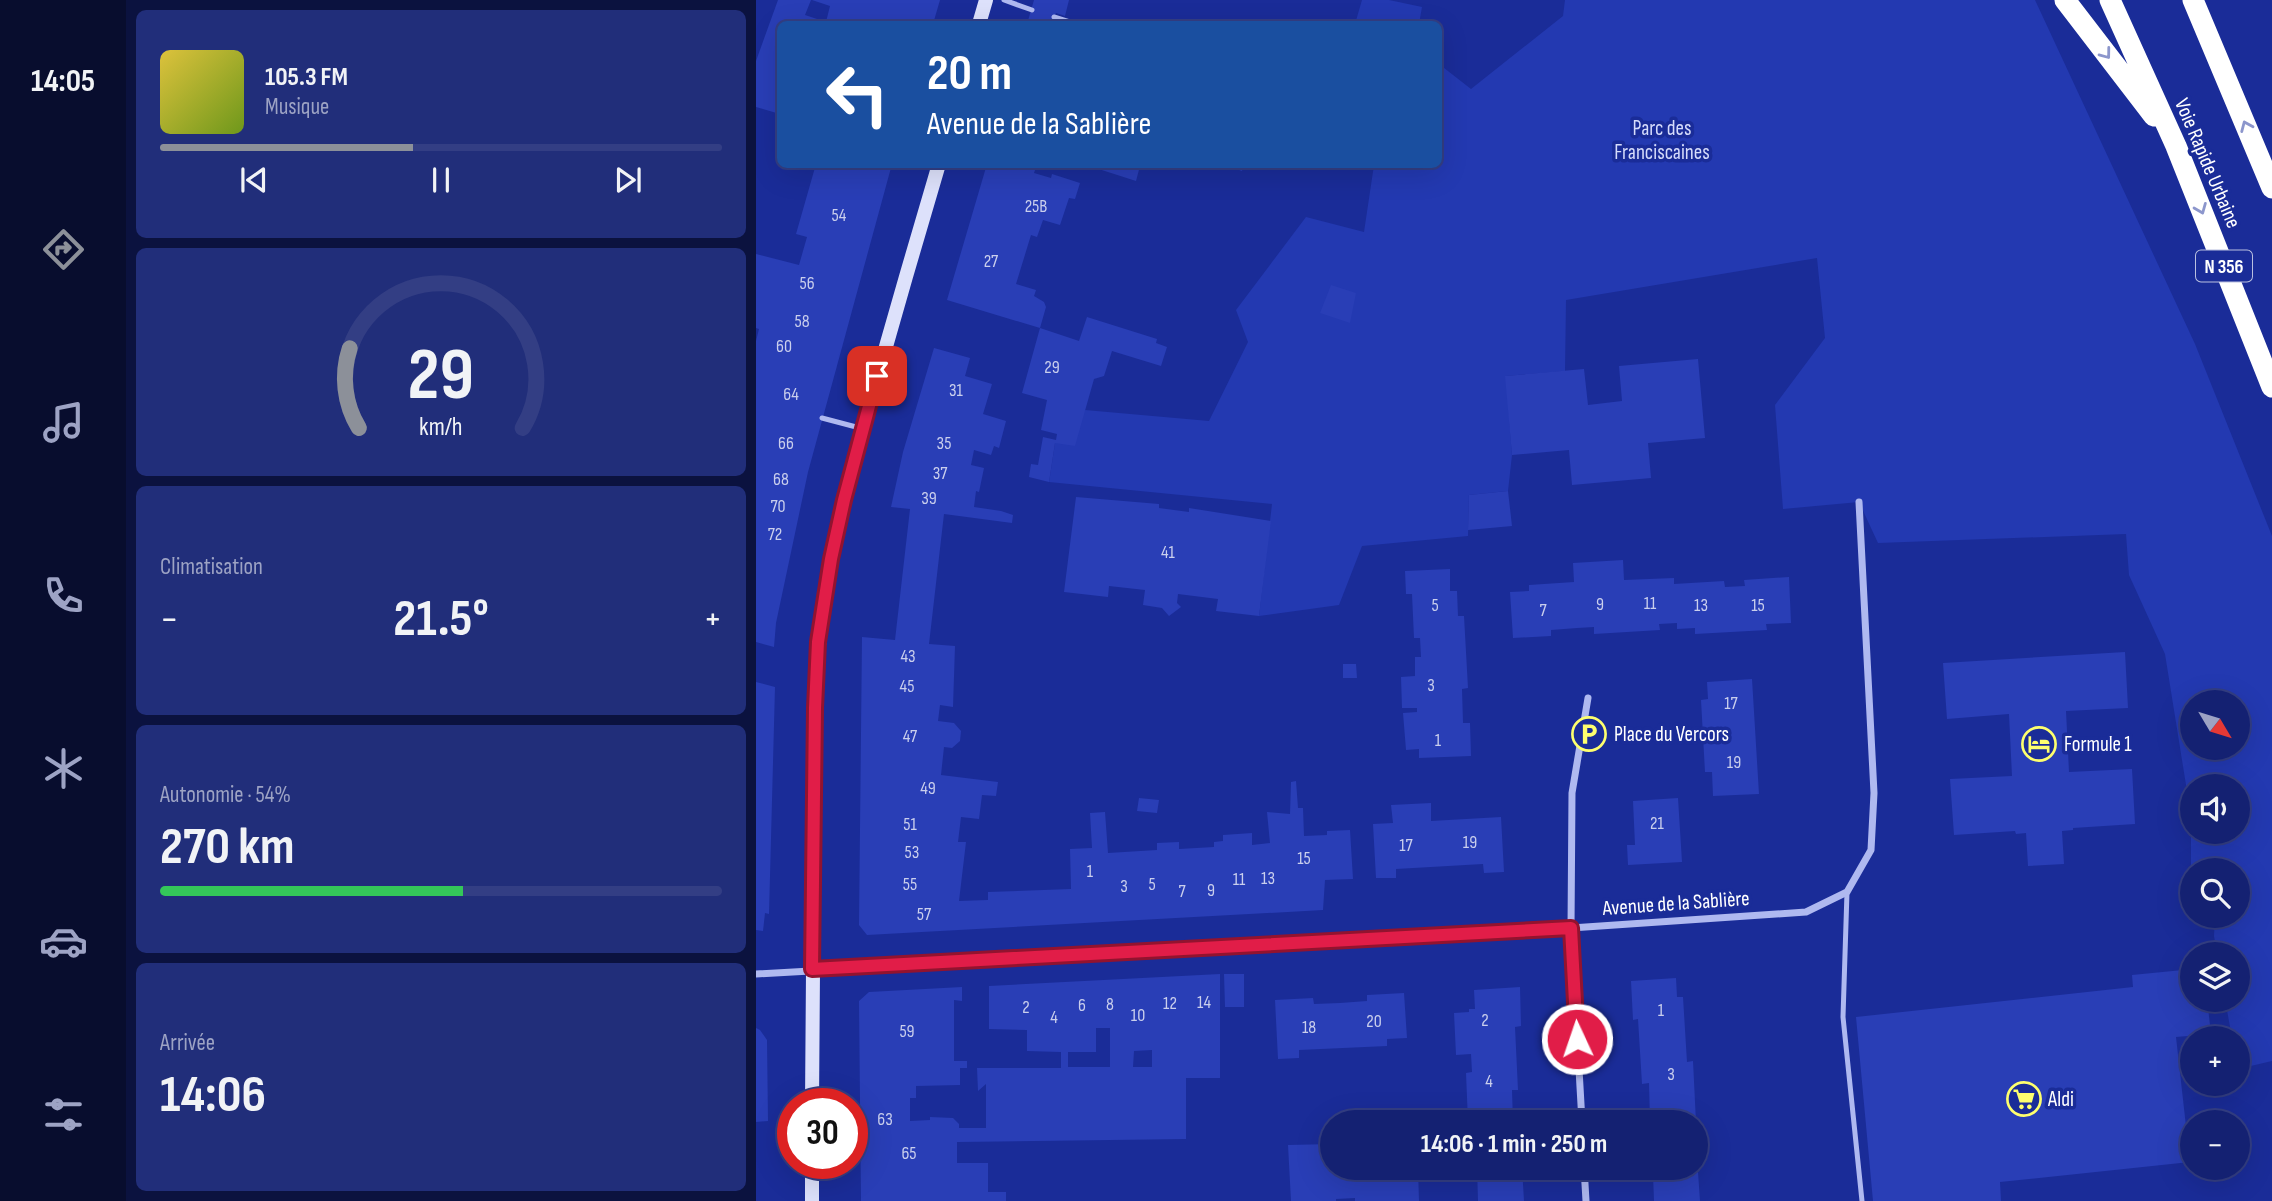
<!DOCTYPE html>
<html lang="fr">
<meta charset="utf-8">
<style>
:root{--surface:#142172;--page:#212e7a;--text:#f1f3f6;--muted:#9da3c4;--line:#333e84;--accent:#8c9099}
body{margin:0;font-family:"Sofia Sans Condensed",sans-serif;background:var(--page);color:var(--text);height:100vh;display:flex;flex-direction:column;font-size:26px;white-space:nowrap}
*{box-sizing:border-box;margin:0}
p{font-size:23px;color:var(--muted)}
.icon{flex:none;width:38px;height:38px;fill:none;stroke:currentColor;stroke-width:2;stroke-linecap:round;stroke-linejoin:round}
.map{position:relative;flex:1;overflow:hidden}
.sheet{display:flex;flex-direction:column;gap:10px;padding:10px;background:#0b123f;width:630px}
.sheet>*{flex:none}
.top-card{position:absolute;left:21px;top:21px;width:665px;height:147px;border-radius:10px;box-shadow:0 7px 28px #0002,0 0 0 2px var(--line);background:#1a4fa0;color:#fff;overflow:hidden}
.needle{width:46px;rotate:128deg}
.controls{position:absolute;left:1424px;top:690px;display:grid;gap:14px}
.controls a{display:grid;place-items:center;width:70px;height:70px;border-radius:50%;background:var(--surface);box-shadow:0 7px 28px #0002,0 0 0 2px var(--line);font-size:35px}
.speed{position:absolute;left:21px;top:1088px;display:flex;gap:14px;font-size:35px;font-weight:700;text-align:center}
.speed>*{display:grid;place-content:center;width:91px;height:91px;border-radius:50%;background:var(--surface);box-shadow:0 7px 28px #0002,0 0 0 2px var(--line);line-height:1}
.speed .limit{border:10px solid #d22;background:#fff;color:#111}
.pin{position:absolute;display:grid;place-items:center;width:60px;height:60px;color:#fff;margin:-30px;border-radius:14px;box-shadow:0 4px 10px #0006}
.me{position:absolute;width:77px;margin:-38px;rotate:357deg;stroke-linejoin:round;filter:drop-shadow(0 0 5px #0008)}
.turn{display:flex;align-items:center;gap:24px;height:147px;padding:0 35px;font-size:32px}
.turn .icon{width:91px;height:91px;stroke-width:2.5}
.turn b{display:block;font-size:49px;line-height:60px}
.big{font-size:52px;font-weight:700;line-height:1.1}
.sheet .card{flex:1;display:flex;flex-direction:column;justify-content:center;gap:10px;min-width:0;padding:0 24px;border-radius:10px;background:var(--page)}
.sheet .dial{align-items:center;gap:0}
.dial svg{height:182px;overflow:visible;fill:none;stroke:var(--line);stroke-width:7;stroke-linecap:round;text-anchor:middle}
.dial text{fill:var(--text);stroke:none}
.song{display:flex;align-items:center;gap:21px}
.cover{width:84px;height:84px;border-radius:10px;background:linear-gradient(135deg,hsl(50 70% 55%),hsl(80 70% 35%))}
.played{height:7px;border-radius:4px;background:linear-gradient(90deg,var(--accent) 45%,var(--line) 45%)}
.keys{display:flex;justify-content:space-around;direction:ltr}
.heat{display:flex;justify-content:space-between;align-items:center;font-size:38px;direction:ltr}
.charge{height:10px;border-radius:5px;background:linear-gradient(90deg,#34c759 54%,var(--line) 0)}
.trip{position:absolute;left:564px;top:1110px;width:388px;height:70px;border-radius:35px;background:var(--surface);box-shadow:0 7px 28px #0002,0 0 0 2px var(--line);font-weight:700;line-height:70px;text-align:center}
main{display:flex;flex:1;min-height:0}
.menu{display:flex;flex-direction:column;width:126px;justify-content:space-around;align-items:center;background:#080d2e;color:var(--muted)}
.menu .icon{width:49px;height:49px}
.menu .on{color:var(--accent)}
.menu b{font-size:32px;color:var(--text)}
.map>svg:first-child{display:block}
.green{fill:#2339b1;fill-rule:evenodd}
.building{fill:#293eb6;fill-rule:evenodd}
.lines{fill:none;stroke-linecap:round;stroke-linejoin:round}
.lane{stroke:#afb9f0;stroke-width:5}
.street{stroke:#afb9f0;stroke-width:7}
.secondary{stroke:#dde1fb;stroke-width:14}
.highway{stroke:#fff;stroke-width:21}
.oneway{stroke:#8c96cc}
.route-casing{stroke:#92132f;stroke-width:18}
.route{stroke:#e11d48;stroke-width:12}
.labels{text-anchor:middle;stroke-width:7;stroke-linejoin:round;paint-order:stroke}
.number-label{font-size:18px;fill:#cacfed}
.shield{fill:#1a2c98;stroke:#bac0e0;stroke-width:2}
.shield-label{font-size:19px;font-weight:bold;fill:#fff}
.park-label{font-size:21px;fill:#d6dcfb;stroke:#1a2c98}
.street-label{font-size:21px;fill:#fff;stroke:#1a2c98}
.poi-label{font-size:21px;fill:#fff;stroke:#1a2c98;text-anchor:start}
</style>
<main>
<nav class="menu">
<b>14:05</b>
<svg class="icon on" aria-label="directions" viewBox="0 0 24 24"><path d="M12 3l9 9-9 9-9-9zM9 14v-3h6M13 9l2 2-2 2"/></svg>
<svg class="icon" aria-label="music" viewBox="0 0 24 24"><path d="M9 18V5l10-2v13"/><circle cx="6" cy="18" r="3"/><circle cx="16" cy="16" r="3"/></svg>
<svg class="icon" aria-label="phone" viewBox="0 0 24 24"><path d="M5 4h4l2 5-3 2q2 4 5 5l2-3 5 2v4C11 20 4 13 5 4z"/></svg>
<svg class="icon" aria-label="climate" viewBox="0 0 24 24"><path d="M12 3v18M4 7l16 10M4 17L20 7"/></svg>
<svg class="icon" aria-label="car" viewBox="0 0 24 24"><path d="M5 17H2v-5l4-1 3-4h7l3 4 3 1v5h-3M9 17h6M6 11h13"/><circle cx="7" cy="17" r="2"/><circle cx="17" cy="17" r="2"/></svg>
<svg class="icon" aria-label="filters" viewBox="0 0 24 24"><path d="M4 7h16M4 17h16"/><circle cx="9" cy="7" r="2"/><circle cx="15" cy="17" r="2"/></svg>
</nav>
<section class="sheet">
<div class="card">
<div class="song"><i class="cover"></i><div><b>105.3 FM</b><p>Musique</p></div></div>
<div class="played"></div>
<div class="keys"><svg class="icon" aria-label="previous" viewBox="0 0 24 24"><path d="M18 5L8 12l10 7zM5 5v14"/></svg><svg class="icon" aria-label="pause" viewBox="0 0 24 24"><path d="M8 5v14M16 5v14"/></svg><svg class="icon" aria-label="next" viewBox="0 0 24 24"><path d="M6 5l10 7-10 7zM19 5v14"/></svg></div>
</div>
<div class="card dial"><svg viewBox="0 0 100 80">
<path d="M14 69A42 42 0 1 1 86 69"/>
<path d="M14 69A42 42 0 0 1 10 34" stroke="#8c9099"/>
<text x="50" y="56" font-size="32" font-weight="700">29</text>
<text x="50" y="72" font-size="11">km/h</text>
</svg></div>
<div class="card"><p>Climatisation</p>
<div class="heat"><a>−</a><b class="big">21.5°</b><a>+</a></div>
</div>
<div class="card"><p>Autonomie · 54%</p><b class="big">270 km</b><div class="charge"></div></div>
<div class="card"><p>Arrivée</p><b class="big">14:06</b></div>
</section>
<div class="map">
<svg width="1516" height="1201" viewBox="0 0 1516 1201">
<rect width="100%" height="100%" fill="#1a2c98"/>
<!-- green -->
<path class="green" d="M 606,0 L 633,0 L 666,7 L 663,24 L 599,24 Z
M 809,0 L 1279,0 L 1439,344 L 1516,536 L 1516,1061 L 1482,1069 L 1482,1038 L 1476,1038 L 1469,999 L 1482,999 L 1482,954 L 1461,954 L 1458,936 L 1459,915 L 1482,915 L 1482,870 L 1437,870 L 1437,892 L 1435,892 L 1435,816 L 1409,654 L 1373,575 L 1370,534 L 1122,543 L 1103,502 L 1027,509 L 1019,405 L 1069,338 L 1061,258 L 810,300 L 809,371 L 750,376 L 756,455 L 752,491 L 713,495 L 712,536 L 606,546 L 583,605 L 503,616 L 516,504 L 293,482 L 299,443 L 329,410 L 453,421 L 492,342 L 480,310 L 550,217 L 608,232 L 618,165 L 682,164 L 683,64 L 715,89 L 807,16 ZM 1437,702 L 1482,702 L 1482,747 L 1437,747 ZM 1437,786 L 1482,786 L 1482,831 L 1437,831 Z"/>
<!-- building -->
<path class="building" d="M 22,0 L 55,0 L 49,15 L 70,22 L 74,6 L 56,0 L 184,0 L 177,24 L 24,24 L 24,114 L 0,107 L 0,61 Z
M 278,0 L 313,0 L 309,16 L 300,13 L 298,17 L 298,21 L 306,24 L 271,24 Z
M 60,164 L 136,164 L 52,472 L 20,623 L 18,647 L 0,642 L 0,341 L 3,329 L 0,328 L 0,254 L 43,265 L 51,237 L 40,234 Z
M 231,164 L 281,164 L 278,173 L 295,178 L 296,174 L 324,183 L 319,199 L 313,198 L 304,225 L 287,220 L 281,237 L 275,235 L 260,284 L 280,290 L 278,296 L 288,302 L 290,307 L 284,328 L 191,300 Z
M 327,164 L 390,164 L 389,167 L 384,166 L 380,181 Z
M 466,164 L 488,164 L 486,171 Z
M 575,285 L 600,293 L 594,323 L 564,313 Z
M 331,317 L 401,339 L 400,343 L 411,347 L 405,366 L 356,351 L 348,376 L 338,379 L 319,446 L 299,443 L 293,482 L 273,477 L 275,464 L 282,465 L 287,437 L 300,440 L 301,434 L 285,430 L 291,400 L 266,393 L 284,328 L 323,341 Z
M 178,348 L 214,358 L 209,376 L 236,384 L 227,414 L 250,421 L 243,448 L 238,446 L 235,455 L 218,450 L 215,465 L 228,468 L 223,492 L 220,491 L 218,507 L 245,511 L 257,515 L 256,523 L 188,514 L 173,644 L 199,646 L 197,707 L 184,705 L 182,721 L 198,723 L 205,731 L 204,741 L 196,748 L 188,747 L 185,775 L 242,782 L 240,796 L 226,795 L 223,819 L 205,817 L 202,842 L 210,842 L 203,901 L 232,900 L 232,892 L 315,889 L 314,849 L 336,848 L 334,813 L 349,812 L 352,853 L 401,850 L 401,843 L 423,842 L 423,849 L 458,847 L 458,842 L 467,841 L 467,835 L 496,833 L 496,845 L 514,843 L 511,812 L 534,814 L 535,782 L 540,781 L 542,808 L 547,808 L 548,836 L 571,835 L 571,831 L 594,830 L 597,879 L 569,880 L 567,910 L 111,935 L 103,925 L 106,637 L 139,640 L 154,509 L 135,507 L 147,452 Z
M 942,359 L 949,438 L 892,443 L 895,478 L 816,485 L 813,450 L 756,455 L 749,376 L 828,369 L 832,405 L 866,401 L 863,366 Z
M 752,491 L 756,526 L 712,530 L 713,495 Z
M 320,497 L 403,504 L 403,508 L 433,512 L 433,508 L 515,521 L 503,616 L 460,611 L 462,599 L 422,594 L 421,603 L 425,607 L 413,616 L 406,608 L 387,605 L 389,590 L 353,586 L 352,597 L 308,592 Z
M 867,560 L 868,580 L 918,578 L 918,584 L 968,581 L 969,587 L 989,586 L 988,580 L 1033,577 L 1035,623 L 1010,624 L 1011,630 L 939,634 L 939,628 L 921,629 L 921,623 L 903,624 L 904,630 L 838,634 L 838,627 L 821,628 L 795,630 L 795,636 L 757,638 L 754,592 L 773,591 L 773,585 L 818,582 L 817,563 Z
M 694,569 L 694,591 L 701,591 L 702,616 L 708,616 L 712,688 L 706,689 L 707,723 L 714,723 L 715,756 L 663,758 L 663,749 L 650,750 L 647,713 L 661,712 L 661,708 L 646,708 L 645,677 L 659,676 L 659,657 L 665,657 L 664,638 L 658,638 L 656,594 L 650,594 L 649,571 Z
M 1369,652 L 1372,708 L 1310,711 L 1313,772 L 1376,769 L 1379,824 L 1317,828 L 1317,830 L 1306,831 L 1308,864 L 1272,866 L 1270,833 L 1260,834 L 1259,831 L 1198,835 L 1194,779 L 1256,776 L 1253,714 L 1191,719 L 1187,663 Z
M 587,664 L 600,664 L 601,678 L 587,678 Z
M 996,679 L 1003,794 L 957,796 L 956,772 L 949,772 L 945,700 L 952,699 L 951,682 Z
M 0,682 L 19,687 L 13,914 L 9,913 L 7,931 L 0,930 Z
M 383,798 L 403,800 L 401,813 L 381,811 Z
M 922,798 L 926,862 L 872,865 L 871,845 L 879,845 L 877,801 Z
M 675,803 L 675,821 L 745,817 L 748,872 L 728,873 L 727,864 L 640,869 L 640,878 L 620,878 L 617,824 L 637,823 L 635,805 Z
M 1437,969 L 1437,999 L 1451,999 L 1455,1034 L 1420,1037 L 1434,1162 L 1244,1182 L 1245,1201 L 1117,1201 L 1100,1017 L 1377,987 L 1376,975 Z
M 464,974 L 464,1078 L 430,1078 L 430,1139 L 201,1142 L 201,1163 L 232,1163 L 232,1192 L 250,1192 L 250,1201 L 105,1201 L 103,1001 L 113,992 L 206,987 L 206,1001 L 198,1000 L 198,1061 L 211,1061 L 211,1068 L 204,1068 L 204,1085 L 160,1086 L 160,1098 L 154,1098 L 154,1121 L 174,1120 L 174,1117 L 197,1118 L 203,1124 L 203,1128 L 230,1128 L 230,1084 L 222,1091 L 221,1068 L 305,1068 L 305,1052 L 271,1051 L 271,1030 L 233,1029 L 233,986 ZM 340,1028 L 354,1028 L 354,1067 L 312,1067 L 312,1052 L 340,1052 ZM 396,1050 L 396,1067 L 377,1067 L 378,1051 Z
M 468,974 L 488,974 L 488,1007 L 469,1007 Z
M 920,978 L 921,997 L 927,997 L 931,1062 L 937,1061 L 940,1122 L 894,1122 L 893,1083 L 886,1084 L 882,1019 L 877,1020 L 875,981 Z
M 764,987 L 765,1026 L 759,1027 L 762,1090 L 756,1090 L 757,1122 L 712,1122 L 710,1073 L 716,1072 L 715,1054 L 700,1055 L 698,1013 L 713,1012 L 713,1009 L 719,1009 L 718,990 Z
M 648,993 L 651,1038 L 631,1039 L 631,1046 L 543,1050 L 543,1058 L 522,1059 L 519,1000 L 557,998 L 558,1004 L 584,1003 L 611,1001 L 611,995 Z
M 0,1028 L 4,1030 L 11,1040 L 12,1121 L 0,1122 Z
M 576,1144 L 576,1167 L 598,1167 L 598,1178 L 642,1177 L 641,1170 L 662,1169 L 663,1201 L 599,1201 L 599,1198 L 580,1199 L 580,1201 L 535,1201 L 532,1145 Z
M 721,1167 L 766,1167 L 768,1201 L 722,1201 Z
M 890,1167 L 936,1167 L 936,1172 L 942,1172 L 944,1201 L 898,1201 L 897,1174 L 891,1174 Z"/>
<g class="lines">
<!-- lane -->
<path class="lane" d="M 248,0 L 276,10
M 298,17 L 320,24
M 66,418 L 104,428
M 1091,892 L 1087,1017 L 1106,1201"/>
<!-- street -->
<path class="street" d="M 0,974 L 815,928 L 1050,912 L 1091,892 L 1115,850 L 1118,793 L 1103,502
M 826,1122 L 815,928 L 816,793 L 832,698
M 828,1167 L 830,1201"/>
<!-- secondary -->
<path class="secondary" d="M 223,24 L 230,0
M 56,1104 L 59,707 C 62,590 92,477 125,364 C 144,297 163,231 183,164
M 56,1164 L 56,1201"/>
<!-- highway -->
<path class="highway" d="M 1309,0 L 1398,116
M 1354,0 L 1420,146 L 1516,387
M 1437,0 L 1516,188"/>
</g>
<!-- one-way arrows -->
<defs><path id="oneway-chevron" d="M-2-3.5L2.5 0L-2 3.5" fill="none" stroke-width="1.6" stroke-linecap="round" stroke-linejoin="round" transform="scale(1.75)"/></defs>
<g class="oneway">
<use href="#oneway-chevron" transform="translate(1350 54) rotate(53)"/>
<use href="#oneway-chevron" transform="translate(1490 126) rotate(-113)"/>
<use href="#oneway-chevron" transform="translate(1445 209) rotate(68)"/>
</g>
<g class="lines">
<!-- route casing -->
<g class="route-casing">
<path id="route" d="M 121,376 L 88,500 L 75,559 L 62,642 L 59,708 L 56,969 L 815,928 L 821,1039"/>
</g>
<!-- route -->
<use href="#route" class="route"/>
</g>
<!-- icons -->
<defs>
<g id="parking-ring" transform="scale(1.75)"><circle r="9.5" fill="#1a2c98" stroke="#feff6e" stroke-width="1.5"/><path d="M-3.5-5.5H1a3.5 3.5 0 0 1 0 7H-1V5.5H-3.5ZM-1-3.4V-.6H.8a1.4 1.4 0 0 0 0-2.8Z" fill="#feff6e"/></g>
<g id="hotel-ring" transform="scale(1.75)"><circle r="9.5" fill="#1a2c98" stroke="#feff6e" stroke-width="1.5"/><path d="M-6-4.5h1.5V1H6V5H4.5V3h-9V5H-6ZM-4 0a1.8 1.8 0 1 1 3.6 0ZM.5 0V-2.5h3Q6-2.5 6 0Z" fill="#feff6e"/></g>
<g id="supermarket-ring" transform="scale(1.75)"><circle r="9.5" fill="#1a2c98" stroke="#feff6e" stroke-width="1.5"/><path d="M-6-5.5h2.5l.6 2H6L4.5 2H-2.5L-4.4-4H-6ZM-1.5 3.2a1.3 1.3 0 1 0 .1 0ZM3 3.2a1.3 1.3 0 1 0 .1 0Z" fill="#feff6e"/></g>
</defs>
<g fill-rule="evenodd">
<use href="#parking-ring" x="833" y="734"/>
<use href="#hotel-ring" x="1283" y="744"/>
<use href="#supermarket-ring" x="1268" y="1099"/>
</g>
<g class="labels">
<!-- number labels -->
<g class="number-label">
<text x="280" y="212">25B</text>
<text x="83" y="221">54</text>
<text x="235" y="267">27</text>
<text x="51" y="289">56</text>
<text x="46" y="327">58</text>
<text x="28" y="352">60</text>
<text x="296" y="373">29</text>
<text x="200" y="396">31</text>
<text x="35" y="400">64</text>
<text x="30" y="449">66</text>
<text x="188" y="449">35</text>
<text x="184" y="479">37</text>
<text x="25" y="485">68</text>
<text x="173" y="504">39</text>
<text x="22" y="512">70</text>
<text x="19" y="540">72</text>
<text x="412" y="558">41</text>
<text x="894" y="609">11</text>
<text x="844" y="610">9</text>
<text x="679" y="611">5</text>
<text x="945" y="611">13</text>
<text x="1002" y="611">15</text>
<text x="787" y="616">7</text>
<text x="152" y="662">43</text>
<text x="675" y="691">3</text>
<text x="151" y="692">45</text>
<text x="975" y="709">17</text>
<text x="154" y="742">47</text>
<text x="682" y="746">1</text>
<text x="978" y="768">19</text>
<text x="172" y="794">49</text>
<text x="901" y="829">21</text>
<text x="154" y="830">51</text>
<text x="714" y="848">19</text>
<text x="650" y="851">17</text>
<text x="156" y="858">53</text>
<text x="548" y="864">15</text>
<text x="334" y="877">1</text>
<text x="512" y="884">13</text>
<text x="483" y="885">11</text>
<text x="154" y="890">55</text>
<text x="396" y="890">5</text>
<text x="368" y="892">3</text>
<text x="455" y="896">9</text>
<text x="426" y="897">7</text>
<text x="168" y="920">57</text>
<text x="448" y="1008">14</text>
<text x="414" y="1009">12</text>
<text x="354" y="1010">8</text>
<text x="326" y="1011">6</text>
<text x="270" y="1013">2</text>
<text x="905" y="1016">1</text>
<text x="382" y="1021">10</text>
<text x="298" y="1023">4</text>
<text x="729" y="1026">2</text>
<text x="618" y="1027">20</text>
<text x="553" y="1033">18</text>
<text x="151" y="1037">59</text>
<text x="915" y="1080">3</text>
<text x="733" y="1087">4</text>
<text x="129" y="1125">63</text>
<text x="153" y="1159">65</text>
</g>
<!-- shield labels -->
<rect class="shield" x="1440" y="250.5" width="56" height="31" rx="5"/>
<g class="shield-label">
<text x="1468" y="273">N 356</text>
</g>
<!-- park labels -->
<g class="park-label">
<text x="906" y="135">Parc des<tspan x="906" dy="24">Franciscaines</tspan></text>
</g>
<!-- street labels -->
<g class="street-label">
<text transform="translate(1452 163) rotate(67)" y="7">Voie Rapide Urbaine</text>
<text transform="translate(920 903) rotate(-4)" y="7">Avenue de la Sablière</text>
</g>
<!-- poi labels -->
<g class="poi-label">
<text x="858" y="741">Place du Vercors</text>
<text x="1308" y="751">Formule 1</text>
<text x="1292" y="1106">Aldi</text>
</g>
</g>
</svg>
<div class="controls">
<a><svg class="needle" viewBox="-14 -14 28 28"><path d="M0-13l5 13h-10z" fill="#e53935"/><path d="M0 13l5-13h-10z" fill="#9da3c4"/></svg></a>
<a><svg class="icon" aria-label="sound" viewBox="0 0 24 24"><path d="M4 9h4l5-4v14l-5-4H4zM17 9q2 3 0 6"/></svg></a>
<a><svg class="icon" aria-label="search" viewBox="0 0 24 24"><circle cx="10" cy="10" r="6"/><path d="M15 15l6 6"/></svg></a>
<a><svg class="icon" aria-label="layers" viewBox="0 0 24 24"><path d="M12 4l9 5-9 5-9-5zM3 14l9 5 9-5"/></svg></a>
<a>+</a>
<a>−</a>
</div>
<div class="speed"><div class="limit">30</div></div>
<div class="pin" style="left:121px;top:376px;background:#d93025"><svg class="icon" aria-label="arrive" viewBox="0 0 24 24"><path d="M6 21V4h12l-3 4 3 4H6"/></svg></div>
<svg class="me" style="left:821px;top:1039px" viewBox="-20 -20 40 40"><circle r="17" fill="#e11d48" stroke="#fff" stroke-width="3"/><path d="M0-11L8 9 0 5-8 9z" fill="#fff"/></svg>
<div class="trip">14:06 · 1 min · 250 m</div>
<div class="top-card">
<div class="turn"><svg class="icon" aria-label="left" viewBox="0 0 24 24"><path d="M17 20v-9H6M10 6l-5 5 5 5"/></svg><div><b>20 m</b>Avenue de la Sablière</div></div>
</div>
</div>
</main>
